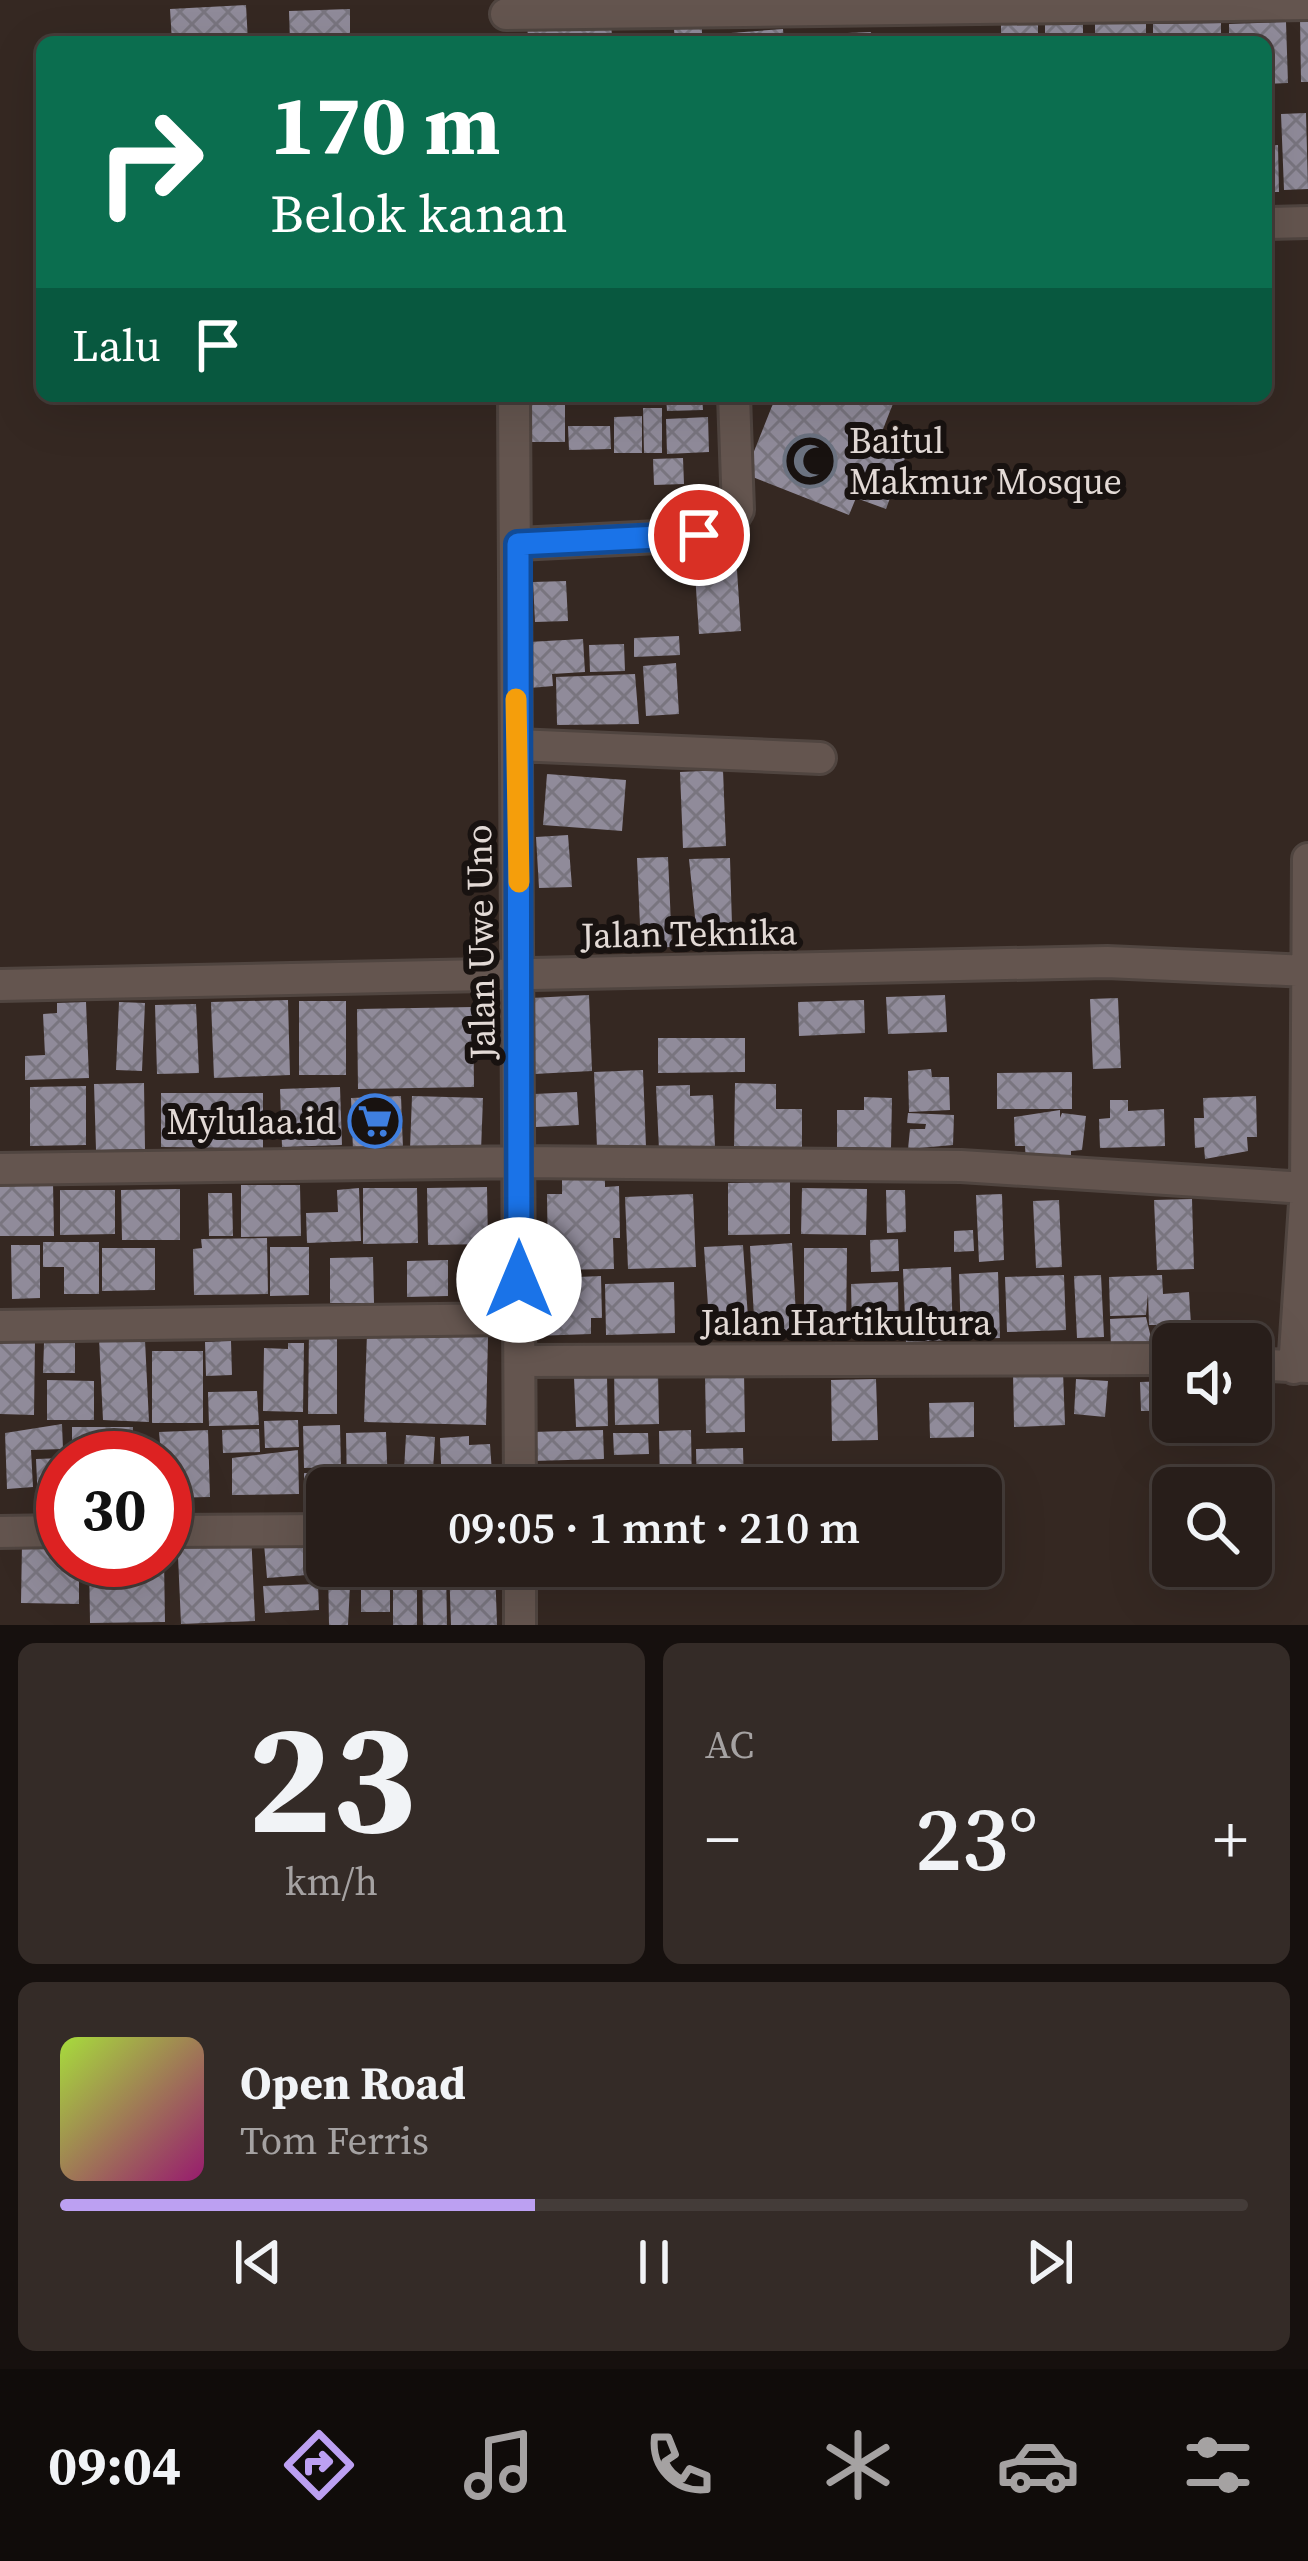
<!DOCTYPE html>
<html lang="id">
<meta charset="utf-8">
<style>
:root{--surface:#281e1a;--page:#342b27;--text:#f1f3f6;--muted:#a5a2a2;--line:#443c39;--accent:#bca0f2}
body{margin:0;font-family:"Source Serif 4",serif;background:var(--page);color:var(--text);height:100vh;display:flex;flex-direction:column;font-size:45px;white-space:nowrap}
*{box-sizing:border-box;margin:0}
p{font-size:39px;color:var(--muted)}
.icon{flex:none;width:66px;height:66px;fill:none;stroke:currentColor;stroke-width:2;stroke-linecap:round;stroke-linejoin:round}
.map{position:relative;height:1625px;overflow:hidden}
.drawer{display:flex;flex-direction:column;gap:18px;padding:18px;background:#16100e;flex:1}
.drawer>*{flex:none}
.top-card{position:absolute;left:36px;top:36px;width:1236px;height:366px;border-radius:18px;box-shadow:0 12px 48px #0002,0 0 0 3px var(--line);background:#0b6e4f;color:#fff;overflow:hidden}
.fabs{position:absolute;left:1152px;top:1323px;display:grid;gap:24px}
.fabs a{display:grid;place-items:center;width:120px;height:120px;border-radius:18px;background:var(--surface);box-shadow:0 12px 48px #0002,0 0 0 3px var(--line);font-size:60px}
.speed{position:absolute;left:36px;top:1431px;display:flex;gap:24px;font-size:60px;font-weight:700;text-align:center}
.speed>*{display:grid;place-content:center;width:156px;height:156px;border-radius:50%;background:var(--surface);box-shadow:0 12px 48px #0002,0 0 0 3px var(--line);line-height:1}
.speed .limit{border:18px solid #d22;background:#fff;color:#111}
.pin{position:absolute;display:grid;place-items:center;width:102px;height:102px;color:#fff;margin:-51px;border:6px solid #fff;border-radius:50%;box-shadow:0 3px 12px #0007}
.me{position:absolute;width:132px;margin:-66px;rotate:0deg;stroke-linejoin:round;filter:drop-shadow(0 0 9px #0008)}
.turn{display:flex;align-items:center;gap:42px;height:252px;padding:0 36px;font-size:54px}
.turn .icon{width:156px;height:156px;stroke-width:2.5}
.turn b{display:block;font-size:84px;line-height:102px}
.then{display:flex;align-items:center;height:114px;padding:0 36px;background:#0003;gap:24px;font-size:45px}
.big{font-size:90px;font-weight:600;line-height:1.1}
.drawer .tile{flex:1;display:flex;flex-direction:column;justify-content:center;gap:18px;min-width:0;padding:0 42px;border-radius:18px;background:var(--page)}
.drawer .dial{align-items:center;gap:0}
.dial b{font-size:156px;line-height:1}
.song{display:flex;align-items:center;gap:36px}
.cover{width:144px;height:144px;border-radius:18px;background:linear-gradient(135deg,hsl(80 70% 55%),hsl(320 70% 35%))}
.played{height:12px;border-radius:6px;background:linear-gradient(90deg,var(--accent) 40%,var(--line) 40%)}
.keys{display:flex;justify-content:space-around;direction:ltr}
.heat{display:flex;justify-content:space-between;align-items:center;font-size:66px;direction:ltr}
.drawer .tiles{flex:1;display:grid;gap:18px;grid-template-columns:1fr 1fr}
.tile:last-child{grid-column:span 2}
.trip{position:absolute;left:306px;top:1467px;width:696px;height:120px;border-radius:18px;background:var(--surface);box-shadow:0 12px 48px #0002,0 0 0 3px var(--line);font-weight:600;line-height:120px;text-align:center}
.tabs{display:flex;height:192px;justify-content:space-around;align-items:center;background:#100c0a;color:var(--muted)}
.tabs .icon{width:84px;height:84px}
.tabs .active{color:var(--accent)}
.tabs b{font-size:54px;color:var(--text)}
.map>svg:first-child{display:block}
.building{fill:url(#building-cross-hatch)}
.lines{fill:none;stroke-linecap:round;stroke-linejoin:round}
.minor-casing{stroke:#504540;stroke-width:36}
.minor{stroke:#64554f;stroke-width:30}
.route-casing{stroke:#114b97;stroke-width:30}
.route{stroke:#1a73e8;stroke-width:21}
.slow{stroke:#f59e0b;stroke-width:21}
.labels{text-anchor:middle;stroke-width:12;stroke-linejoin:round;paint-order:stroke}
.poi-label{font-size:36px;fill:#e3dad6;stroke:#181210;text-anchor:start}
.street-label{font-size:36px;fill:#e3dad6;stroke:#181210}
</style>
<div class="map">
<svg width="1308" height="1625" viewBox="0 0 1308 1625">
<defs>
<pattern id="building-cross-hatch" width="8" height="8" patternUnits="userSpaceOnUse" patternTransform="scale(3)"><rect width="8" height="8" fill="#908b9a"/><path d="M0 0l8 8M0 8l8-8" fill="none" stroke="#79757f"/></pattern>
</defs>
<rect width="100%" height="100%" fill="#352822"/>
<!-- building -->
<path class="building" d="M 246,5 L 248,42 L 172,42 L 170,9 Z
M 350,9 L 350,42 L 290,42 L 289,11 Z
M 1146,14 L 1146,42 L 1095,42 L 1095,15 Z
M 611,15 L 612,42 L 528,42 L 527,17 Z
M 1308,17 L 1308,82 L 1301,82 L 1300,18 Z
M 1083,19 L 1083,42 L 1045,42 L 1045,20 Z
M 1038,21 L 1038,42 L 1001,42 L 1001,23 Z
M 1286,22 L 1288,83 L 1266,84 L 1266,42 L 1229,42 L 1229,24 Z
M 1221,23 L 1221,42 L 1153,42 L 1153,24 Z
M 702,28 L 702,42 L 675,42 L 674,29 Z
M 783,29 L 784,42 L 732,42 L 731,33 Z
M 871,32 L 872,42 L 800,42 L 800,35 Z
M 1306,113 L 1308,189 L 1284,190 L 1281,114 Z
M 1278,145 L 1279,192 L 1266,192 L 1266,146 Z
M 528,396 L 565,396 L 565,442 L 528,442 Z
M 616,396 L 663,396 L 663,405 L 616,405 Z
M 666,396 L 702,396 L 703,410 L 667,411 Z
M 776,396 L 896,396 L 876,447 L 905,458 L 886,509 L 856,498 L 849,515 L 745,474 Z
M 643,408 L 662,408 L 662,453 L 644,453 Z
M 642,416 L 642,453 L 614,453 L 614,417 Z
M 708,417 L 709,452 L 667,454 L 666,419 Z
M 568,426 L 610,426 L 611,449 L 569,450 Z
M 683,458 L 684,484 L 654,485 L 653,459 Z
M 736,555 L 741,631 L 699,634 L 694,558 Z
M 566,581 L 568,621 L 535,622 L 533,582 Z
M 679,636 L 680,655 L 634,657 L 634,638 Z
M 583,639 L 585,672 L 552,674 L 553,686 L 530,688 L 528,642 Z
M 624,644 L 625,671 L 590,672 L 589,645 Z
M 676,663 L 679,714 L 646,716 L 643,666 Z
M 635,674 L 639,724 L 557,725 L 556,677 Z
M 723,770 L 726,846 L 683,848 L 680,772 Z
M 547,774 L 626,780 L 622,831 L 543,825 Z
M 568,835 L 572,887 L 539,888 L 536,837 Z
M 668,857 L 672,947 L 641,948 L 637,858 Z
M 730,858 L 732,925 L 696,927 L 689,859 Z
M 589,995 L 592,1071 L 534,1074 L 531,998 Z
M 945,995 L 947,1032 L 888,1034 L 886,997 Z
M 1118,998 L 1121,1068 L 1093,1069 L 1090,999 Z
M 288,1000 L 290,1075 L 214,1078 L 211,1002 Z
M 864,1000 L 865,1033 L 799,1036 L 798,1002 Z
M 299,1001 L 346,1001 L 346,1075 L 299,1075 Z
M 86,1002 L 89,1078 L 25,1080 L 25,1056 L 45,1055 L 43,1014 L 57,1013 L 57,1003 Z
M 119,1002 L 145,1003 L 142,1071 L 116,1070 Z
M 196,1004 L 199,1073 L 157,1074 L 155,1005 Z
M 473,1007 L 474,1087 L 358,1089 L 357,1009 Z
M 658,1038 L 745,1038 L 745,1072 L 658,1073 Z
M 931,1069 L 932,1077 L 949,1077 L 950,1110 L 909,1112 L 908,1071 Z
M 643,1070 L 646,1147 L 597,1148 L 594,1072 Z
M 1072,1072 L 1072,1109 L 997,1109 L 997,1073 Z
M 144,1083 L 145,1149 L 96,1150 L 94,1084 Z
M 735,1083 L 776,1084 L 776,1109 L 802,1109 L 802,1151 L 734,1150 Z
M 690,1085 L 690,1096 L 713,1095 L 715,1148 L 659,1150 L 656,1086 Z
M 86,1086 L 86,1145 L 30,1146 L 30,1087 Z
M 340,1087 L 342,1145 L 282,1147 L 280,1089 Z
M 577,1092 L 579,1125 L 536,1127 L 534,1094 Z
M 161,1093 L 263,1093 L 263,1148 L 161,1147 Z
M 401,1096 L 403,1149 L 353,1151 L 351,1098 Z
M 412,1096 L 483,1098 L 481,1151 L 410,1149 Z
M 1256,1096 L 1257,1137 L 1247,1137 L 1248,1151 L 1205,1159 L 1204,1147 L 1195,1148 L 1194,1118 L 1204,1118 L 1203,1098 Z
M 864,1097 L 892,1098 L 891,1148 L 837,1147 L 837,1110 L 864,1110 Z
M 1110,1100 L 1128,1100 L 1128,1111 L 1164,1109 L 1165,1146 L 1100,1148 L 1099,1119 L 1110,1118 Z
M 1060,1110 L 1060,1118 L 1062,1113 L 1086,1116 L 1082,1150 L 1071,1151 L 1071,1161 L 1026,1163 L 1025,1146 L 1015,1146 L 1014,1117 Z
M 908,1113 L 954,1115 L 953,1145 L 908,1149 L 910,1129 L 925,1129 L 926,1124 L 907,1123 Z
M 605,1178 L 605,1187 L 619,1186 L 620,1238 L 613,1238 L 614,1269 L 548,1270 L 547,1194 L 562,1194 L 562,1180 Z
M 0,1182 L 53,1182 L 54,1236 L 0,1236 Z
M 790,1182 L 790,1234 L 728,1235 L 728,1183 Z
M 241,1185 L 300,1185 L 301,1236 L 241,1237 Z
M 487,1187 L 488,1244 L 428,1245 L 427,1188 Z
M 359,1188 L 361,1241 L 307,1243 L 306,1213 L 338,1212 L 337,1190 Z
M 363,1188 L 417,1188 L 418,1243 L 363,1244 Z
M 802,1188 L 867,1189 L 866,1235 L 801,1234 Z
M 180,1189 L 180,1240 L 122,1240 L 121,1190 Z
M 60,1190 L 115,1190 L 115,1234 L 60,1235 Z
M 886,1190 L 905,1190 L 906,1232 L 887,1233 Z
M 208,1193 L 232,1193 L 233,1236 L 209,1236 Z
M 693,1194 L 696,1267 L 628,1269 L 625,1197 Z
M 1002,1194 L 1004,1260 L 979,1262 L 976,1195 Z
M 1192,1199 L 1194,1269 L 1157,1270 L 1154,1200 Z
M 1059,1200 L 1062,1267 L 1036,1268 L 1033,1201 Z
M 973,1230 L 974,1251 L 954,1252 L 954,1231 Z
M 267,1238 L 268,1294 L 194,1295 L 193,1249 L 202,1248 L 201,1239 Z
M 898,1239 L 899,1271 L 871,1272 L 870,1240 Z
M 43,1242 L 99,1242 L 99,1294 L 64,1294 L 64,1267 L 43,1267 Z
M 792,1243 L 797,1333 L 755,1335 L 750,1246 Z
M 11,1245 L 40,1245 L 40,1298 L 12,1299 Z
M 743,1245 L 749,1332 L 710,1335 L 704,1247 Z
M 270,1247 L 309,1247 L 309,1295 L 270,1296 Z
M 102,1248 L 155,1248 L 155,1290 L 102,1291 Z
M 804,1248 L 847,1248 L 846,1335 L 804,1335 Z
M 373,1257 L 374,1303 L 330,1303 L 330,1258 Z
M 448,1260 L 448,1296 L 407,1297 L 407,1261 Z
M 951,1267 L 953,1340 L 906,1342 L 903,1269 Z
M 998,1272 L 1000,1338 L 961,1339 L 959,1274 Z
M 1064,1275 L 1066,1330 L 1007,1332 L 1005,1277 Z
M 1101,1275 L 1104,1337 L 1077,1338 L 1074,1276 Z
M 1162,1275 L 1163,1294 L 1189,1292 L 1192,1341 L 1157,1343 L 1156,1325 L 1149,1325 L 1148,1293 L 1146,1315 L 1110,1316 L 1109,1277 Z
M 601,1276 L 602,1318 L 591,1318 L 591,1334 L 533,1336 L 531,1279 Z
M 674,1282 L 675,1333 L 606,1335 L 605,1284 Z
M 898,1282 L 899,1329 L 852,1331 L 851,1284 Z
M 1146,1317 L 1153,1346 L 1111,1348 L 1110,1319 Z
M 337,1330 L 337,1414 L 308,1414 L 309,1331 Z
M 367,1333 L 488,1337 L 486,1425 L 364,1422 Z
M 99,1339 L 145,1340 L 149,1422 L 103,1420 Z
M 0,1340 L 35,1340 L 34,1415 L 0,1414 Z
M 231,1341 L 232,1375 L 206,1376 L 205,1342 Z
M 75,1342 L 75,1373 L 43,1373 L 44,1343 Z
M 288,1343 L 304,1343 L 303,1412 L 263,1411 L 264,1348 L 288,1349 Z
M 152,1351 L 203,1351 L 203,1423 L 152,1423 Z
M 658,1371 L 659,1424 L 615,1425 L 614,1372 Z
M 1063,1371 L 1065,1425 L 1014,1427 L 1013,1372 Z
M 744,1372 L 745,1432 L 706,1433 L 705,1373 Z
M 607,1376 L 608,1426 L 576,1427 L 574,1377 Z
M 876,1379 L 878,1440 L 832,1441 L 831,1380 Z
M 1076,1379 L 1108,1381 L 1105,1417 L 1074,1414 Z
M 47,1380 L 94,1381 L 94,1420 L 47,1420 Z
M 1173,1381 L 1173,1411 L 1141,1411 L 1140,1382 Z
M 257,1391 L 259,1425 L 209,1426 L 208,1392 Z
M 974,1402 L 974,1437 L 930,1438 L 929,1403 Z
M 298,1420 L 299,1447 L 265,1448 L 264,1421 Z
M 62,1424 L 63,1449 L 31,1450 L 33,1487 L 7,1489 L 5,1433 Z
M 340,1425 L 341,1467 L 304,1468 L 303,1426 Z
M 72,1427 L 133,1427 L 132,1458 L 72,1458 Z
M 259,1429 L 260,1452 L 223,1453 L 222,1430 Z
M 208,1430 L 210,1497 L 165,1498 L 159,1432 Z
M 603,1430 L 604,1459 L 532,1461 L 531,1432 Z
M 691,1430 L 692,1488 L 660,1488 L 659,1431 Z
M 386,1432 L 388,1488 L 347,1488 L 346,1433 Z
M 613,1433 L 648,1433 L 649,1454 L 614,1455 Z
M 406,1435 L 435,1437 L 432,1488 L 403,1488 Z
M 469,1436 L 469,1445 L 490,1444 L 493,1488 L 442,1488 L 440,1438 Z
M 743,1448 L 744,1488 L 697,1488 L 696,1449 Z
M 298,1450 L 299,1494 L 232,1495 L 232,1458 Z
M 63,1458 L 63,1503 L 38,1503 L 36,1459 Z
M 652,1466 L 653,1488 L 612,1488 L 612,1467 Z
M 605,1471 L 605,1488 L 562,1488 L 562,1473 Z
M 304,1473 L 336,1473 L 336,1488 L 327,1488 L 327,1507 L 304,1507 Z
M 251,1531 L 255,1621 L 181,1624 L 177,1534 Z
M 317,1539 L 320,1574 L 267,1578 L 264,1544 Z
M 22,1543 L 63,1544 L 63,1560 L 79,1560 L 79,1604 L 21,1603 Z
M 89,1560 L 164,1560 L 165,1622 L 90,1623 Z
M 328,1566 L 351,1566 L 348,1625 L 329,1625 Z
M 361,1566 L 390,1566 L 390,1612 L 361,1612 Z
M 393,1566 L 417,1566 L 417,1625 L 393,1625 Z
M 422,1566 L 446,1566 L 447,1625 L 423,1625 Z
M 449,1566 L 495,1566 L 497,1625 L 451,1625 Z
M 318,1584 L 319,1610 L 265,1613 L 263,1586 Z"/>
<g class="lines">
<!-- minor casing -->
<g class="minor-casing">
<path id="minor" d="M 506,14 L 1308,4
M 1266,223 L 1308,222
M 514,396 L 520,1488
M 518,544 L 699,535 L 728,527 L 738,510 L 734,396
M 516,745 L 820,758
M 0,985 L 1107,962 L 1308,971
M 0,1169 L 520,1162 L 961,1166 L 1306,1188
M 0,1326 L 518,1319
M 520,1361 L 1173,1359
M 1251,1364 L 1308,1367
M 1294,1368 L 1306,1188 L 1308,859
M 165,1531 L 327,1530
M 0,1532 L 63,1531
M 520,1566 L 520,1625"/>
</g>
<!-- minor -->
<use href="#minor" class="minor"/>
</g>
<g class="lines">
<!-- route casing -->
<g class="route-casing">
<path id="route" d="M 519,1280 L 518,544 L 699,535"/>
</g>
<!-- route -->
<use href="#route" class="route"/>
<!-- slow -->
<path class="slow" d="M 516,699 L 519,882"/>
</g>
<!-- icons -->
<defs>
<g id="mosque-ring" transform="scale(2.7)"><circle r="9.5" fill="#181210" stroke="#6b7280" stroke-width="1.5"/><path d="M3.5-4.9A6 6 0 1 0 3.5 4.9A5 5 0 1 1 3.5-4.9Z" fill="#6b7280"/></g>
<g id="supermarket-ring" transform="scale(2.7)"><circle r="9.5" fill="#181210" stroke="#3f7fe0" stroke-width="1.5"/><path d="M-6-5.5h2.5l.6 2H6L4.5 2H-2.5L-4.4-4H-6ZM-1.5 3.2a1.3 1.3 0 1 0 .1 0ZM3 3.2a1.3 1.3 0 1 0 .1 0Z" fill="#3f7fe0"/></g>
</defs>
<g fill-rule="evenodd">
<use href="#mosque-ring" x="810" y="461"/>
<use href="#supermarket-ring" x="375" y="1121"/>
</g>
<g class="labels">
<!-- poi labels -->
<g class="poi-label">
<text x="849" y="453">Baitul<tspan x="849" dy="41">Makmur Mosque</tspan></text>
<text x="336" y="1134" text-anchor="end">Mylulaa.id</text>
</g>
<!-- street labels -->
<g class="street-label">
<text transform="translate(689 933) rotate(-1)" y="13">Jalan Teknika</text>
<text transform="translate(480 942) rotate(-91)" y="13">Jalan Uwe Uno</text>
<text x="846" y="1335">Jalan Hartikultura</text>
</g>
</g>
</svg>
<div class="fabs">
<a><svg class="icon" aria-label="sound" viewBox="0 0 24 24"><path d="M4 9h4l5-4v14l-5-4H4zM17 9q2 3 0 6"/></svg></a>
<a><svg class="icon" aria-label="search" viewBox="0 0 24 24"><circle cx="10" cy="10" r="6"/><path d="M15 15l6 6"/></svg></a>
</div>
<div class="speed"><div class="limit">30</div></div>
<div class="pin" style="left:699px;top:535px;background:#d93025"><svg class="icon" aria-label="arrive" viewBox="0 0 24 24"><path d="M6 21V4h12l-3 4 3 4H6"/></svg></div>
<svg class="me" style="left:519px;top:1280px" viewBox="-20 -20 40 40"><circle r="19" fill="#fff"/><path d="M0-13L10 11 0 6-10 11z" fill="#1a73e8"/></svg>
<div class="trip">09:05 · 1 mnt · 210 m</div>
<div class="top-card">
<div class="turn"><svg class="icon" aria-label="right" viewBox="0 0 24 24"><path d="M7 20v-9h11M14 6l5 5-5 5"/></svg><div><b>170 m</b>Belok kanan</div></div>
<div class="then">Lalu<svg class="icon" aria-label="arrive" viewBox="0 0 24 24"><path d="M6 21V4h12l-3 4 3 4H6"/></svg></div>
</div>
</div>
<section class="drawer">
<div class="tiles">
<div class="tile dial"><b>23</b><p>km/h</p></div>
<div class="tile"><p>AC</p>
<div class="heat"><a>−</a><b class="big">23°</b><a>+</a></div>
</div>
<div class="tile">
<div class="song"><i class="cover"></i><div><b>Open Road</b><p>Tom Ferris</p></div></div>
<div class="played"></div>
<div class="keys"><svg class="icon" aria-label="previous" viewBox="0 0 24 24"><path d="M18 5L8 12l10 7zM5 5v14"/></svg><svg class="icon" aria-label="pause" viewBox="0 0 24 24"><path d="M8 5v14M16 5v14"/></svg><svg class="icon" aria-label="next" viewBox="0 0 24 24"><path d="M6 5l10 7-10 7zM19 5v14"/></svg></div>
</div>
</div>
</section>
<nav class="tabs">
<b>09:04</b>
<svg class="icon active" aria-label="directions" viewBox="0 0 24 24"><path d="M12 3l9 9-9 9-9-9zM9 14v-3h6M13 9l2 2-2 2"/></svg>
<svg class="icon" aria-label="music" viewBox="0 0 24 24"><path d="M9 18V5l10-2v13"/><circle cx="6" cy="18" r="3"/><circle cx="16" cy="16" r="3"/></svg>
<svg class="icon" aria-label="phone" viewBox="0 0 24 24"><path d="M5 4h4l2 5-3 2q2 4 5 5l2-3 5 2v4C11 20 4 13 5 4z"/></svg>
<svg class="icon" aria-label="climate" viewBox="0 0 24 24"><path d="M12 3v18M4 7l16 10M4 17L20 7"/></svg>
<svg class="icon" aria-label="car" viewBox="0 0 24 24"><path d="M5 17H2v-5l4-1 3-4h7l3 4 3 1v5h-3M9 17h6M6 11h13"/><circle cx="7" cy="17" r="2"/><circle cx="17" cy="17" r="2"/></svg>
<svg class="icon" aria-label="filters" viewBox="0 0 24 24"><path d="M4 7h16M4 17h16"/><circle cx="9" cy="7" r="2"/><circle cx="15" cy="17" r="2"/></svg>
</nav>
